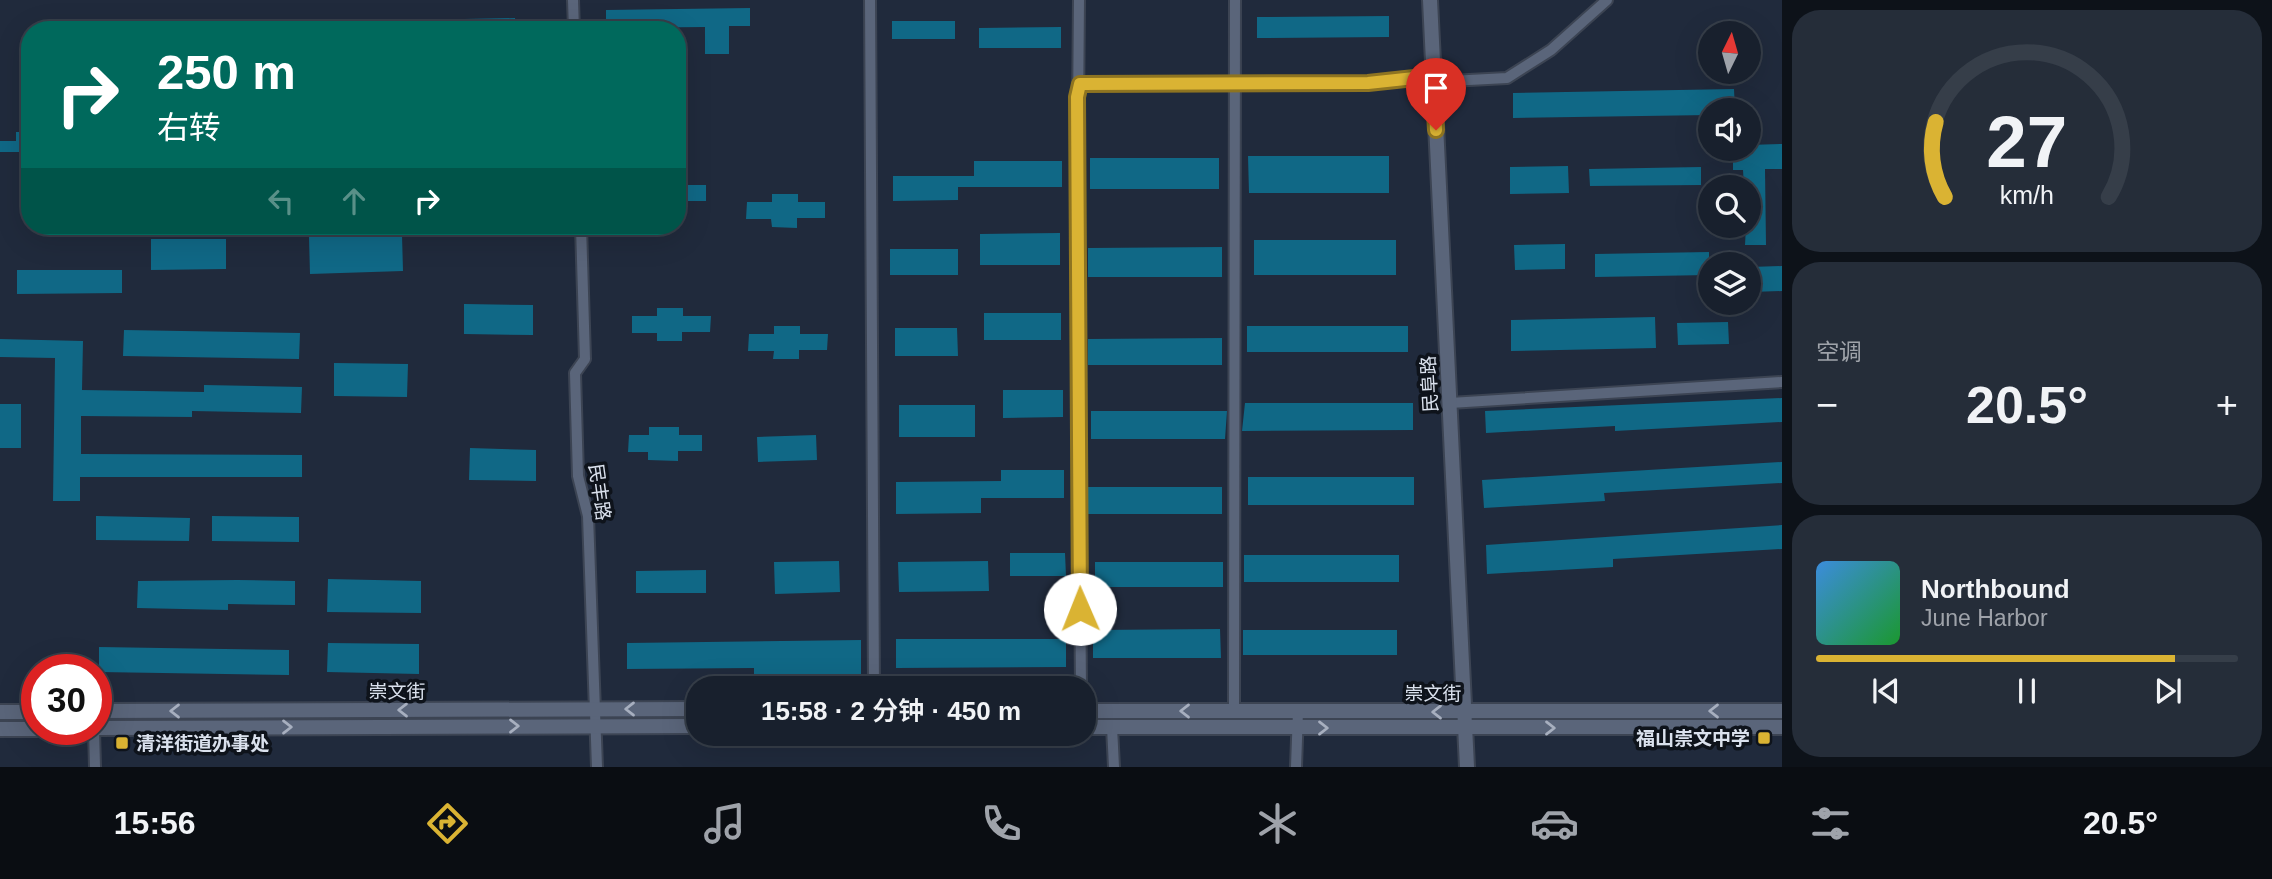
<!DOCTYPE html>
<html lang="zh">
<meta charset="utf-8">
<style>
:root{--surface:#18202d;--page:#252d39;--text:#f1f3f6;--muted:#9fa3aa;--line:#363e49;--accent:#dab333}
body{margin:0;font-family:Helvetica,"Noto Sans SC",sans-serif;background:var(--page);color:var(--text);height:100vh;display:flex;flex-direction:column;font-size:26px;white-space:nowrap}
*{box-sizing:border-box;margin:0}
p{font-size:23px;color:var(--muted)}
.icon{flex:none;width:38px;height:38px;fill:none;stroke:currentColor;stroke-width:2;stroke-linecap:round;stroke-linejoin:round}
.map{position:relative;flex:1;overflow:hidden}
.details{display:flex;flex-direction:column;gap:10px;padding:10px;background:#0d1219;width:490px}
.details>*{flex:none}
.hud{position:absolute;left:21px;top:21px;width:665px;height:214px;border-radius:28px;box-shadow:0 7px 28px #0002,0 0 0 2px var(--line);background:#00695c;color:#fff;overflow:hidden}
.needle{width:46px;rotate:5deg}
.buttons{position:absolute;left:1698px;top:21px;display:grid;gap:14px}
.buttons a{display:grid;place-items:center;width:63px;height:63px;border-radius:50%;background:var(--surface);box-shadow:0 7px 28px #0002,0 0 0 2px var(--line);font-size:35px}
.speed{position:absolute;left:21px;top:654px;display:flex;gap:14px;font-size:35px;font-weight:700;text-align:center}
.speed>*{display:grid;place-content:center;width:91px;height:91px;border-radius:50%;background:var(--surface);box-shadow:0 7px 28px #0002,0 0 0 2px var(--line);line-height:1}
.speed .limit{border:10px solid #d22;background:#fff;color:#111}
.pin{position:absolute;display:grid;place-items:center;width:60px;height:60px;color:#fff;margin:-72px -30px;border-radius:50% 50% 50% 0;rotate:-45deg;box-shadow:0 0 7px #0007}
.pin .icon{rotate:45deg}
.me{position:absolute;width:77px;margin:-38px;rotate:359deg;stroke-linejoin:round;filter:drop-shadow(0 0 5px #0008)}
.turn{display:flex;align-items:center;gap:24px;height:147px;padding:0 21px;font-size:32px}
.turn .icon{width:91px;height:91px;stroke-width:2.5}
.turn b{display:block;font-size:49px;line-height:60px}
.lanes{display:flex;align-items:center;height:66px;padding:0 21px;background:#0003;justify-content:center;gap:35px;direction:ltr}
.lanes .off{opacity:.35}
.big{font-size:52px;font-weight:600;line-height:1.1}
.details .tile{flex:1;display:flex;flex-direction:column;justify-content:center;gap:10px;min-width:0;padding:0 24px;border-radius:28px;background:var(--page)}
.details .dial{align-items:center;gap:0}
.dial svg{height:182px;overflow:visible;fill:none;stroke:var(--line);stroke-width:7;stroke-linecap:round;text-anchor:middle}
.dial text{fill:var(--text);stroke:none}
.song{display:flex;align-items:center;gap:21px}
.cover{width:84px;height:84px;border-radius:10px;background:linear-gradient(135deg,hsl(210 70% 55%),hsl(130 70% 35%))}
.played{height:7px;border-radius:4px;background:linear-gradient(90deg,var(--accent) 85%,var(--line) 85%)}
.keys{display:flex;justify-content:space-around;direction:ltr}
.heat{display:flex;justify-content:space-between;align-items:center;font-size:38px;direction:ltr}
.trip{position:absolute;left:686px;top:676px;width:410px;height:70px;border-radius:28px;background:var(--surface);box-shadow:0 7px 28px #0002,0 0 0 2px var(--line);font-weight:600;line-height:70px;text-align:center}
.menu{display:flex;height:112px;justify-content:space-around;align-items:center;background:#0a0d12;color:var(--muted)}
.menu .icon{width:49px;height:49px}
.menu .on{color:var(--accent)}
.menu b{font-size:32px;color:var(--text)}
main{display:flex;flex:1;min-height:0}
.map>svg:first-child{display:block}
.building{fill:#106886}
.lines{fill:none;stroke-linecap:round;stroke-linejoin:round}
.minor-casing{stroke:#3c4453;stroke-width:14}
.tertiary-casing{stroke:#3c4453;stroke-width:18}
.minor{stroke:#5a657a;stroke-width:10}
.tertiary{stroke:#5a657a;stroke-width:14}
.oneway{stroke:#a7afbf}
.route-casing{stroke:#8e7421;stroke-width:18}
.route{stroke:#dab333;stroke-width:12}
.poi-dot{fill:#dab333;stroke:#0e131b;stroke-width:2.5}
.labels{text-anchor:middle;stroke-width:7;stroke-linejoin:round;paint-order:stroke}
.street-label{font-size:19px;fill:#dae1ed;stroke:#0e131b}
.poi-label{font-size:19px;font-weight:bold;fill:#dae1ed;stroke:#0e131b;text-anchor:end}
</style>
<main>
<div class="map">
<svg width="1782" height="767" viewBox="0 0 1782 767">
<rect width="100%" height="100%" fill="#202a3c"/>
<!-- building -->
<path class="building" d="M 750,8 L 750,26 L 729,26 L 729,54 L 705,54 L 705,27 L 606,28 L 606,10 Z
M 1389,16 L 1389,37 L 1257,38 L 1257,17 Z
M 515,18 L 516,30 L 464,30 L 464,19 Z
M 892,21 L 955,21 L 955,39 L 892,39 Z
M 1061,27 L 1061,48 L 979,48 L 979,28 Z
M 1734,89 L 1735,110 L 1710,110 L 1710,115 L 1513,118 L 1513,93 Z
M 16,132 L 30,132 L 30,152 L 0,152 L 0,141 L 16,141 Z
M 1782,144 L 1782,169 L 1765,169 L 1766,245 L 1745,245 L 1748,187 L 1744,187 L 1743,170 L 1733,170 L 1733,149 L 1748,149 L 1748,145 Z
M 1248,156 L 1389,156 L 1389,193 L 1249,193 Z
M 1090,158 L 1219,158 L 1219,189 L 1090,189 Z
M 974,161 L 1062,161 L 1062,187 L 958,187 L 958,200 L 893,201 L 893,176 L 974,176 Z
M 1568,166 L 1569,193 L 1510,194 L 1510,167 Z
M 1701,167 L 1701,185 L 1590,186 L 1589,169 Z
M 677,185 L 706,185 L 706,201 L 677,201 Z
M 772,194 L 798,194 L 798,202 L 825,202 L 825,218 L 797,218 L 797,228 L 772,227 L 771,219 L 746,219 L 747,202 L 772,202 Z
M 1060,233 L 1060,265 L 980,265 L 980,234 Z
M 402,235 L 403,271 L 310,274 L 309,237 Z
M 151,239 L 226,239 L 226,269 L 151,270 Z
M 1254,240 L 1396,240 L 1396,275 L 1254,275 Z
M 1565,244 L 1565,269 L 1515,270 L 1514,245 Z
M 1222,247 L 1222,277 L 1088,277 L 1088,248 Z
M 890,249 L 958,249 L 958,275 L 890,275 Z
M 1709,252 L 1709,275 L 1595,277 L 1595,254 Z
M 1782,266 L 1782,291 L 1751,292 L 1750,267 Z
M 17,270 L 122,270 L 122,293 L 17,294 Z
M 464,304 L 533,305 L 533,335 L 464,334 Z
M 657,308 L 683,308 L 683,316 L 711,316 L 710,332 L 682,332 L 682,341 L 657,341 L 657,333 L 632,333 L 632,316 L 657,316 Z
M 984,313 L 1061,313 L 1061,340 L 984,340 Z
M 1655,317 L 1656,348 L 1511,351 L 1511,320 Z
M 1728,322 L 1729,344 L 1678,345 L 1677,323 Z
M 774,326 L 800,326 L 800,334 L 828,334 L 827,350 L 799,350 L 799,359 L 773,359 L 774,351 L 748,351 L 749,334 L 774,334 Z
M 1247,326 L 1408,326 L 1408,352 L 1247,352 Z
M 895,328 L 957,328 L 958,356 L 895,356 Z
M 124,330 L 300,333 L 299,359 L 123,356 Z
M 1222,338 L 1222,365 L 1088,365 L 1088,339 Z
M 0,339 L 83,341 L 82,390 L 204,392 L 204,385 L 302,387 L 301,413 L 192,411 L 192,417 L 81,416 L 81,454 L 302,455 L 302,477 L 80,477 L 80,501 L 53,501 L 55,358 L 0,357 Z
M 334,363 L 408,364 L 407,397 L 334,396 Z
M 1003,390 L 1063,390 L 1063,417 L 1003,418 Z
M 1782,398 L 1782,422 L 1615,431 L 1615,426 L 1486,433 L 1485,411 Z
M 1245,403 L 1413,403 L 1413,430 L 1242,431 Z
M 0,404 L 21,404 L 21,448 L 0,448 Z
M 899,405 L 975,405 L 975,437 L 899,437 Z
M 1091,411 L 1227,411 L 1225,439 L 1091,439 Z
M 649,427 L 679,427 L 679,435 L 702,435 L 702,451 L 678,451 L 678,461 L 648,460 L 648,452 L 628,452 L 629,435 L 649,435 Z
M 816,435 L 817,460 L 758,462 L 757,437 Z
M 470,448 L 536,450 L 536,481 L 469,480 Z
M 1782,462 L 1782,483 L 1604,493 L 1605,501 L 1484,508 L 1482,480 Z
M 1001,470 L 1064,470 L 1064,498 L 981,498 L 981,513 L 896,514 L 896,482 L 1001,481 Z
M 1248,477 L 1414,477 L 1414,505 L 1248,505 Z
M 1087,487 L 1222,487 L 1222,514 L 1087,514 Z
M 96,516 L 190,518 L 189,541 L 96,540 Z
M 212,516 L 299,517 L 299,542 L 212,541 Z
M 1782,525 L 1782,549 L 1613,559 L 1613,567 L 1487,574 L 1486,545 Z
M 1010,553 L 1065,553 L 1066,576 L 1010,576 Z
M 1244,555 L 1399,555 L 1399,582 L 1244,582 Z
M 839,561 L 840,592 L 775,594 L 774,562 Z
M 988,561 L 989,591 L 899,592 L 898,562 Z
M 1095,562 L 1223,562 L 1223,587 L 1095,587 Z
M 706,570 L 706,593 L 636,593 L 636,571 Z
M 328,579 L 421,581 L 421,613 L 327,612 Z
M 237,580 L 295,581 L 295,605 L 228,604 L 228,610 L 137,608 L 138,581 Z
M 1220,629 L 1221,658 L 1093,658 L 1093,630 Z
M 1243,630 L 1397,630 L 1397,655 L 1243,655 Z
M 896,639 L 1066,639 L 1066,667 L 896,668 Z
M 861,640 L 861,674 L 754,674 L 754,668 L 627,669 L 627,643 Z
M 328,643 L 419,644 L 419,674 L 327,672 Z
M 99,647 L 289,650 L 289,675 L 99,672 Z"/>
<g class="lines">
<!-- minor casing -->
<g class="minor-casing">
<path id="minor" d="M 573,0 L 574,30
M 870,0 L 874,688
M 1079,0 L 1077,227 L 1081,688
M 1080,84 L 1368,83 L 1433,76 L 1450,81 L 1507,78 L 1551,50 L 1607,0
M 581,226 L 585,359 L 575,373 L 578,476 L 588,516 L 597,767
M 1450,403 L 1782,382
M 1234,711 L 1235,0
M 1112,727 L 1114,767
M 94,730 L 95,767
M 1296,767 L 1298,711"/>
</g>
<!-- tertiary casing -->
<g class="tertiary-casing">
<path id="tertiary" d="M 1430,0 L 1467,767
M 96,711 L 698,709
M 1083,711 L 1782,711
M 0,712 L 37,712
M 1083,727 L 1782,727
M 96,728 L 698,726
M 0,729 L 37,729"/>
</g>
<!-- minor -->
<use href="#minor" class="minor"/>
<!-- tertiary -->
<use href="#tertiary" class="tertiary"/>
</g>
<!-- one-way arrows -->
<defs><path id="oneway-chevron" d="M-2-3.5L2.5 0L-2 3.5" fill="none" stroke-width="1.6" stroke-linecap="round" stroke-linejoin="round" transform="scale(1.75)"/></defs>
<g class="oneway">
<use href="#oneway-chevron" transform="translate(630 709) rotate(-180)"/>
<use href="#oneway-chevron" transform="translate(403 710) rotate(180)"/>
<use href="#oneway-chevron" transform="translate(175 711) rotate(180)"/>
<use href="#oneway-chevron" transform="translate(1185 711) rotate(-180)"/>
<use href="#oneway-chevron" transform="translate(1714 711) rotate(180)"/>
<use href="#oneway-chevron" transform="translate(1437 712) rotate(-180)"/>
<use href="#oneway-chevron" transform="translate(514 726)"/>
<use href="#oneway-chevron" transform="translate(287 727)"/>
<use href="#oneway-chevron" transform="translate(1323 728)"/>
<use href="#oneway-chevron" transform="translate(1550 728)"/>
</g>
<g class="lines">
<!-- route casing -->
<g class="route-casing">
<path id="route" d="M 1080,609 L 1077,97 L 1080,84 L 1368,83 L 1433,76 L 1436,130"/>
</g>
<!-- route -->
<use href="#route" class="route"/>
</g>
<!-- markers -->
<g class="poi-dot">
<rect x="1757" y="731" width="14" height="14" rx="3.5"/>
<rect x="115" y="736" width="14" height="14" rx="3.5"/>
</g>
<g class="labels">
<!-- street labels -->
<g class="street-label">
<text transform="translate(1429 384) rotate(-93)" y="7">民阜路</text>
<text transform="translate(600 492) rotate(82)" y="7">民丰路</text>
<text x="397" y="698">崇文街</text>
<text x="1433" y="700">崇文街</text>
</g>
<!-- poi labels -->
<g class="poi-label">
<text x="1750" y="745">福山崇文中学</text>
<text x="136" y="750" text-anchor="start">清洋街道办事处</text>
</g>
</g>
</svg>
<div class="buttons">
<a><svg class="needle" viewBox="-14 -14 28 28"><path d="M0-13l5 13h-10z" fill="#e53935"/><path d="M0 13l5-13h-10z" fill="#9fa3aa"/></svg></a>
<a><svg class="icon" aria-label="sound" viewBox="0 0 24 24"><path d="M4 9h4l5-4v14l-5-4H4zM17 9q2 3 0 6"/></svg></a>
<a><svg class="icon" aria-label="search" viewBox="0 0 24 24"><circle cx="10" cy="10" r="6"/><path d="M15 15l6 6"/></svg></a>
<a><svg class="icon" aria-label="layers" viewBox="0 0 24 24"><path d="M12 4l9 5-9 5-9-5zM3 14l9 5 9-5"/></svg></a>
</div>
<div class="speed"><div class="limit">30</div></div>
<div class="pin" style="left:1436px;top:130px;background:#d93025"><svg class="icon" aria-label="arrive" viewBox="0 0 24 24"><path d="M6 21V4h12l-3 4 3 4H6"/></svg></div>
<svg class="me" style="left:1080px;top:609px" viewBox="-20 -20 40 40"><circle r="19" fill="#fff"/><path d="M0-13L10 11 0 6-10 11z" fill="#dab333"/></svg>
<div class="trip">15:58 · 2 分钟 · 450 m</div>
<div class="hud">
<div class="turn"><svg class="icon" aria-label="right" viewBox="0 0 24 24"><path d="M7 20v-9h11M14 6l5 5-5 5"/></svg><div><b>250 m</b>右转</div></div>
<div class="lanes"><svg class="icon off" aria-label="left" viewBox="0 0 24 24"><path d="M17 20v-9H6M10 6l-5 5 5 5"/></svg><svg class="icon off" aria-label="ahead" viewBox="0 0 24 24"><path d="M12 20V5M6 11l6-6 6 6"/></svg><svg class="icon" aria-label="right" viewBox="0 0 24 24"><path d="M7 20v-9h11M14 6l5 5-5 5"/></svg></div>
</div>
</div>
<section class="details">
<div class="tile dial"><svg viewBox="0 0 100 80">
<path d="M14 69A42 42 0 1 1 86 69"/>
<path d="M14 69A42 42 0 0 1 10 36" stroke="#dab333"/>
<text x="50" y="56" font-size="32" font-weight="700">27</text>
<text x="50" y="72" font-size="11">km/h</text>
</svg></div>
<div class="tile"><p>空调</p>
<div class="heat"><a>−</a><b class="big">20.5°</b><a>+</a></div>
</div>
<div class="tile">
<div class="song"><i class="cover"></i><div><b>Northbound</b><p>June Harbor</p></div></div>
<div class="played"></div>
<div class="keys"><svg class="icon" aria-label="previous" viewBox="0 0 24 24"><path d="M18 5L8 12l10 7zM5 5v14"/></svg><svg class="icon" aria-label="pause" viewBox="0 0 24 24"><path d="M8 5v14M16 5v14"/></svg><svg class="icon" aria-label="next" viewBox="0 0 24 24"><path d="M6 5l10 7-10 7zM19 5v14"/></svg></div>
</div>
</section>
</main>
<nav class="menu">
<b>15:56</b>
<svg class="icon on" aria-label="directions" viewBox="0 0 24 24"><path d="M12 3l9 9-9 9-9-9zM9 14v-3h6M13 9l2 2-2 2"/></svg>
<svg class="icon" aria-label="music" viewBox="0 0 24 24"><path d="M9 18V5l10-2v13"/><circle cx="6" cy="18" r="3"/><circle cx="16" cy="16" r="3"/></svg>
<svg class="icon" aria-label="phone" viewBox="0 0 24 24"><path d="M5 4h4l2 5-3 2q2 4 5 5l2-3 5 2v4C11 20 4 13 5 4z"/></svg>
<svg class="icon" aria-label="climate" viewBox="0 0 24 24"><path d="M12 3v18M4 7l16 10M4 17L20 7"/></svg>
<svg class="icon" aria-label="car" viewBox="0 0 24 24"><path d="M5 17H2v-5l4-1 3-4h7l3 4 3 1v5h-3M9 17h6M6 11h13"/><circle cx="7" cy="17" r="2"/><circle cx="17" cy="17" r="2"/></svg>
<svg class="icon" aria-label="filters" viewBox="0 0 24 24"><path d="M4 7h16M4 17h16"/><circle cx="9" cy="7" r="2"/><circle cx="15" cy="17" r="2"/></svg>
<b>20.5°</b>
</nav>
